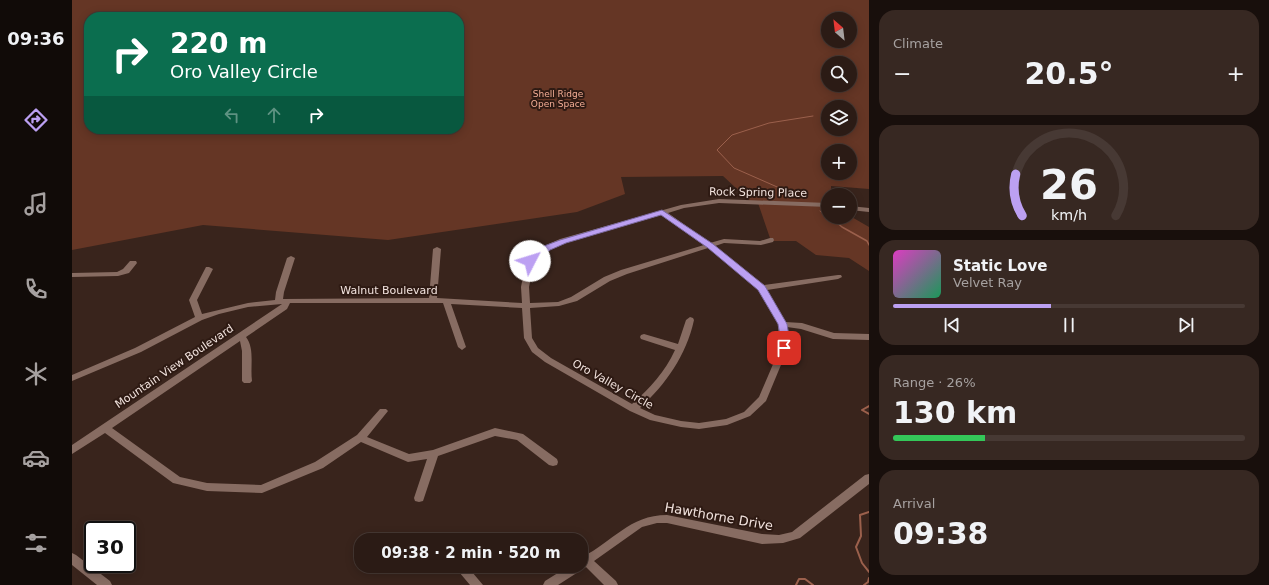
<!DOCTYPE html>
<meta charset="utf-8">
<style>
:root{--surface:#2b1b15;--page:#372822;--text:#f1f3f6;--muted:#a6a1a0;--line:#473934;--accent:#bca0f2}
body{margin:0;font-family:"DejaVu Sans",sans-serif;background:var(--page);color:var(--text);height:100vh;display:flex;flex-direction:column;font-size:15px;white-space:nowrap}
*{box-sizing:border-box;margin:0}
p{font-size:13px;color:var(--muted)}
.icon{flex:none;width:22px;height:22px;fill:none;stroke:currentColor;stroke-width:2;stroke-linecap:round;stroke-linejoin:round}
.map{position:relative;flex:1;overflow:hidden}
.sheet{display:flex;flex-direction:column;gap:10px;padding:10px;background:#180f0c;width:400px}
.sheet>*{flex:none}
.guide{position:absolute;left:12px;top:12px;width:380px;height:122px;border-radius:16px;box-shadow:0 2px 10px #0003,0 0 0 1px var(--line);background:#0b6e4f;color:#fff;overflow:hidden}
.needle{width:26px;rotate:332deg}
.controls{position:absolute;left:749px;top:12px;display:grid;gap:8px}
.controls a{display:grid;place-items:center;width:36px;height:36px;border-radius:50%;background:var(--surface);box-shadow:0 2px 10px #0003,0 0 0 1px var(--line);font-size:20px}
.speed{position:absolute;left:12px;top:521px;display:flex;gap:8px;font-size:20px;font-weight:700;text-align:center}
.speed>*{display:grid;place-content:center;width:52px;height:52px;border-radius:50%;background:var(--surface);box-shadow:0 2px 10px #0003,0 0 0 1px var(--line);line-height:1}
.speed .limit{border:2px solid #111;border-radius:6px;background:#fff;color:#111}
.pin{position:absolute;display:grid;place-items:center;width:34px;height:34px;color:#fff;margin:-17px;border-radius:8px;box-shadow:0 2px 6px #0006}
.me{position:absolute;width:44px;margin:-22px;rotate:50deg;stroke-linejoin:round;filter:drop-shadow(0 0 3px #0008)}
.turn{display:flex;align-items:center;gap:14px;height:84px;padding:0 20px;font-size:18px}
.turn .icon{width:52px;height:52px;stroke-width:2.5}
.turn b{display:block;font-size:28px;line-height:34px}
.lanes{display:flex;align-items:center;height:38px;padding:0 20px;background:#0003;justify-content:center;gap:20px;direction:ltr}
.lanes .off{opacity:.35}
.big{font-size:30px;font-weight:600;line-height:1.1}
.sheet .tile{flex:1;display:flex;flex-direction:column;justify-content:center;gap:6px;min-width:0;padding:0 14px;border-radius:16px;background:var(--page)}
.sheet .dial{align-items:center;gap:0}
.dial svg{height:104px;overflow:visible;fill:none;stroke:var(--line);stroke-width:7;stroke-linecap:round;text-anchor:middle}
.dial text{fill:var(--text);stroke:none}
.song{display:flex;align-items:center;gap:12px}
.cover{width:48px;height:48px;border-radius:6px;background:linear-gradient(135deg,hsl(310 70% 55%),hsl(150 70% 35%))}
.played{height:4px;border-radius:2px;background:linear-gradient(90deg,var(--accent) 45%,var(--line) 45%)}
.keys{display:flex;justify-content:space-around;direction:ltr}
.heat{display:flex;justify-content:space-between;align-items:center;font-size:22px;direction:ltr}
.charge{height:6px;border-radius:3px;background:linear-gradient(90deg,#34c759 26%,var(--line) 0)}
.trip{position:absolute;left:282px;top:533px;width:234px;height:40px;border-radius:16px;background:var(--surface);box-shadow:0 2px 10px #0003,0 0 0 1px var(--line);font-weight:600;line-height:40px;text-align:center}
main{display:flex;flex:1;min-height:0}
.menu{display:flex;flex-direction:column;width:72px;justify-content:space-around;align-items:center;background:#110b08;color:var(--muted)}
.menu .icon{width:28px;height:28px}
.menu .current{color:var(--accent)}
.menu b{font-size:18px;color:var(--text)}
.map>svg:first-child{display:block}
.green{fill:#653625;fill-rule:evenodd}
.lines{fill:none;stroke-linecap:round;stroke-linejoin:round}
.stream-far2{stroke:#9b604c;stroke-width:1}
.stream-far1{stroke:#9b604c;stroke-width:1.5}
.stream{stroke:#9b604c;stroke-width:2}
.minor{fill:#876c62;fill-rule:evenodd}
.route{fill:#bca0f2;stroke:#7a689d}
.labels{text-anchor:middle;stroke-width:4;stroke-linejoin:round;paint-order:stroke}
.far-park-label{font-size:9px;fill:#f4ad95;stroke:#2e1a13}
.street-label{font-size:11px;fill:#f2e3de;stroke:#2e1a13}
.near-street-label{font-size:13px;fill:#f2e3de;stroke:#2e1a13}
</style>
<main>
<nav class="menu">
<b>09:36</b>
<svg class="icon current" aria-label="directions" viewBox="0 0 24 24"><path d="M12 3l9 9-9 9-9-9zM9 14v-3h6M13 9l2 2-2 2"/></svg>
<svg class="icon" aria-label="music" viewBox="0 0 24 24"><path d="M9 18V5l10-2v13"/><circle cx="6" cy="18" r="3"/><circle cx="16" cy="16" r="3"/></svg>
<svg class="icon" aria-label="phone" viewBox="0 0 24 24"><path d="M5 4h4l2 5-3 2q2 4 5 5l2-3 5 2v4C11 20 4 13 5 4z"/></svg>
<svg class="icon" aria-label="climate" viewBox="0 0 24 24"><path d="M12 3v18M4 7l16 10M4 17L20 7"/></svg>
<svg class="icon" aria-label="car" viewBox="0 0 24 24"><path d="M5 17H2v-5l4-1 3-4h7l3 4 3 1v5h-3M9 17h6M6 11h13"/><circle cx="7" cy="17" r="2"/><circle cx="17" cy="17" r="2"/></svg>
<svg class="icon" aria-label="filters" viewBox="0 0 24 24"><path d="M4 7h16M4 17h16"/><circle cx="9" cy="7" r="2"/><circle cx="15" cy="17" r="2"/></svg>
</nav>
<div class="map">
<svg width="797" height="585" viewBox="0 0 797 585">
<rect width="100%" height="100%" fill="#39241c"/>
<!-- green -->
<path class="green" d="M 0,0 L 797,0 L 797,189 L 759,186 L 759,195 L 756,195 L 756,217 L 778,216 L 797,227 L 797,271 L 777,258 L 744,255 L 724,241 L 699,241 L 686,203 L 679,202 L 651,176 L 549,177 L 553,194 L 505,212 L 316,240 L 131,225 L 0,250 ZM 17,17 L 387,17 L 387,129 L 17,129 ZM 756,19 L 778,19 L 778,41 L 756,41 ZM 756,63 L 778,63 L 778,85 L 756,85 ZM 756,107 L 778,107 L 778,129 L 756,129 ZM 756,151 L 778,151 L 778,173 L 756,173 Z"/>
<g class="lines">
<!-- stream-far2 -->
<path class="stream-far2" d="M 728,197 L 662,168 L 645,150 L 660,135 L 697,123 L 741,116
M 748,211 L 756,216
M 758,217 L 763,221"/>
<!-- stream-far1 -->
<path class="stream-far1" d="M 762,220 L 770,227 L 795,241 L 797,245"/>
<!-- stream -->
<path class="stream" d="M 797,406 L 790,410 L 797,414
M 797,512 L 788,515 L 789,536 L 784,547 L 790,563 L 797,572
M 724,585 L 727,579 L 733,579 L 741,585
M 792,585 L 796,582 L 797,578"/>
<!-- minor -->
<path class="minor" d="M 647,199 L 756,203 L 756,207 L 647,203 L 612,208 L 596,213 L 638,243 L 652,239 L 688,241 L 698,238 L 701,238 L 702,240 L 701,242 L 689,245 L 652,243 L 643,246 L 692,285 L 766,275 L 769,275 L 770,277 L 766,279 L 695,290 L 713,322 L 730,323 L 762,333 L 797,334 L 797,340 L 761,339 L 729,329 L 715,327 L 716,348 L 694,401 L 678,416 L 655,425 L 627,429 L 609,427 L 578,420 L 558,411 L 473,362 L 460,352 L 452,338 L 450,308 L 379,304 L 394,347 L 390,350 L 386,347 L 371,303 L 218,303 L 215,309 L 174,337 C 183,349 178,366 180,381 L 178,383 L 172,383 L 170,381 L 170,351 L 168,341 L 40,428 L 108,477 L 135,483 L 189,485 L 243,462 L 285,435 L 308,409 L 314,409 L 316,411 L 295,437 L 337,454 L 361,450 L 423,428 L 451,434 L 485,459 L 486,462 L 485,465 L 481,466 L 477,465 L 445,440 L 423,436 L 366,456 L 351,501 L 347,502 L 343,501 L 342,498 L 355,459 L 336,462 L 289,442 L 251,468 L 190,493 L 135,491 L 101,483 L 33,433 L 0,454 L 0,445 L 210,304 L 176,307 L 147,314 L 130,320 L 69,352 L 0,381 L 0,375 L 63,348 L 123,317 L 117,300 L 134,267 L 137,267 L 141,269 L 125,300 L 130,314 L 176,303 L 203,300 L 204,292 L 215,258 L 219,256 L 223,258 L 212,292 L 211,299 L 357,298 L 361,249 L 365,247 L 369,249 L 365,298 L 450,303 L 449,287 L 454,261 L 472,246 L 488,239 L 609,205 ZM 589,215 L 632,245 L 549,270 L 532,277 L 499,297 L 486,302 L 458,303 L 457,287 L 462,262 L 478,250 L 494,243 ZM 636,248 L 687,289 L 706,324 L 708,348 L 687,397 L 672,412 L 654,419 L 627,423 L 609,421 L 583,415 L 568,408 C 594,384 614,356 622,320 L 621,318 L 618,317 L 614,320 L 606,344 L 572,334 L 569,335 L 568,337 L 569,339 L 603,350 C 593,372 578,388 560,404 L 479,358 L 466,348 L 460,338 L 458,308 L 487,306 L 505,301 L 538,281 L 555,274 Z
M 778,206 L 797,208 L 797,212 L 778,210 Z
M 58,261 L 64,261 L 65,263 L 57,273 L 46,276 L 0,277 L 0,273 L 45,272 L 51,269 Z
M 797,474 L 797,484 L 728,538 L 711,543 L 690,544 L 595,523 L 585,523 L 570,527 L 522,561 L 544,581 L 546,585 L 532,585 L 514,567 L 486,585 L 471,585 L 473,581 L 497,566 L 509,566 L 510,557 C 541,542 557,515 595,515 L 690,534 L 707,535 L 720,532 L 793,475 Z
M 0,553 L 4,555 L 38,581 L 40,585 L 25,585 L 0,565 Z
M 382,566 L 395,566 L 411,585 L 398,585 Z"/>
</g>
<!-- route -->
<path class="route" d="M 590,210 L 641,244 L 693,286 L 715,324 L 717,336 L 715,350 L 708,350 L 707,348 L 708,336 L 706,324 L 686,290 L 636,248 L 589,215 L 494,243 L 478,250 L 461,263 L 458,264 L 454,261 L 472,246 L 488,240 Z"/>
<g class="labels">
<!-- far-park labels -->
<g class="far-park-label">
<text x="486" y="97">Shell Ridge<tspan x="486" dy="10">Open Space</tspan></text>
</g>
<!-- street labels -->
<g class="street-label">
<text transform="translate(686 192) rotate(1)" y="4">Rock Spring Place</text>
<text x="317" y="294">Walnut Boulevard</text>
<text transform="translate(102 366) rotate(-34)" y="4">Mountain View Boulevard</text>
<text transform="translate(541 384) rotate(29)" y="4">Oro Valley Circle</text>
</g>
<!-- near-street labels -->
<g class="near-street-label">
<text transform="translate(647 516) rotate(10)" y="5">Hawthorne Drive</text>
</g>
</g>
</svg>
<div class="controls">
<a><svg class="needle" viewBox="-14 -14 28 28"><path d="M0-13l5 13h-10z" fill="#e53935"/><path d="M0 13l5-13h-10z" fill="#a6a1a0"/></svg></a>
<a><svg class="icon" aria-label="search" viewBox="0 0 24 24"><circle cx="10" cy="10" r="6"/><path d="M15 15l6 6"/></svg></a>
<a><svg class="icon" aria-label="layers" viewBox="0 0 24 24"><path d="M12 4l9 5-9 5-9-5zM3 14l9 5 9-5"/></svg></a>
<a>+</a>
<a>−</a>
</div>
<div class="speed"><div class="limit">30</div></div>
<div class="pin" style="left:712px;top:348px;background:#d93025"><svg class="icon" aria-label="arrive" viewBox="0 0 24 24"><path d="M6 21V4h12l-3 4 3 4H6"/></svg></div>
<svg class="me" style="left:458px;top:261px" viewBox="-20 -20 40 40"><circle r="19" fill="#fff"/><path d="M0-13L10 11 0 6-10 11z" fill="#bca0f2"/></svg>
<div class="trip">09:38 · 2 min · 520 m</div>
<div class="guide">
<div class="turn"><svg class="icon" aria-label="right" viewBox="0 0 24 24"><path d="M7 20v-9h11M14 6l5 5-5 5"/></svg><div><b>220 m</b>Oro Valley Circle</div></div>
<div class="lanes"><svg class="icon off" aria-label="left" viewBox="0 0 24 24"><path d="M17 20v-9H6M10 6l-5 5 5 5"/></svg><svg class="icon off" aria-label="ahead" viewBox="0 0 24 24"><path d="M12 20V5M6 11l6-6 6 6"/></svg><svg class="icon" aria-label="right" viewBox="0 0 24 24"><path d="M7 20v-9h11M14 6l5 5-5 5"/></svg></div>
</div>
</div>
<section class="sheet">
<div class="tile"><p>Climate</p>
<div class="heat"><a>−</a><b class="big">20.5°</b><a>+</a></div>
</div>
<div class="tile dial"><svg viewBox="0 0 100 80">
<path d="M14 69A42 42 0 1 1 86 69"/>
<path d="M14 69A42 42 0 0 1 9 37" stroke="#bca0f2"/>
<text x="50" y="56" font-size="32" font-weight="700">26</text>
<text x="50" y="72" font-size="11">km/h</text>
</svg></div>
<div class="tile">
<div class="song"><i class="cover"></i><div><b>Static Love</b><p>Velvet Ray</p></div></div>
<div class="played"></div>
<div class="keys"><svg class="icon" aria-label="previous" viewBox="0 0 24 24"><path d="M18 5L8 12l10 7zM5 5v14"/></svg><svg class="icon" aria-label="pause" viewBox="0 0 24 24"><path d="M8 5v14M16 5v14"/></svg><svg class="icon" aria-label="next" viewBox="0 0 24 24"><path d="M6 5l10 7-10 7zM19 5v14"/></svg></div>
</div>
<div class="tile"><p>Range · 26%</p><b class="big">130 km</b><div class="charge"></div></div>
<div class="tile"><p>Arrival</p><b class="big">09:38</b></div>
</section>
</main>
